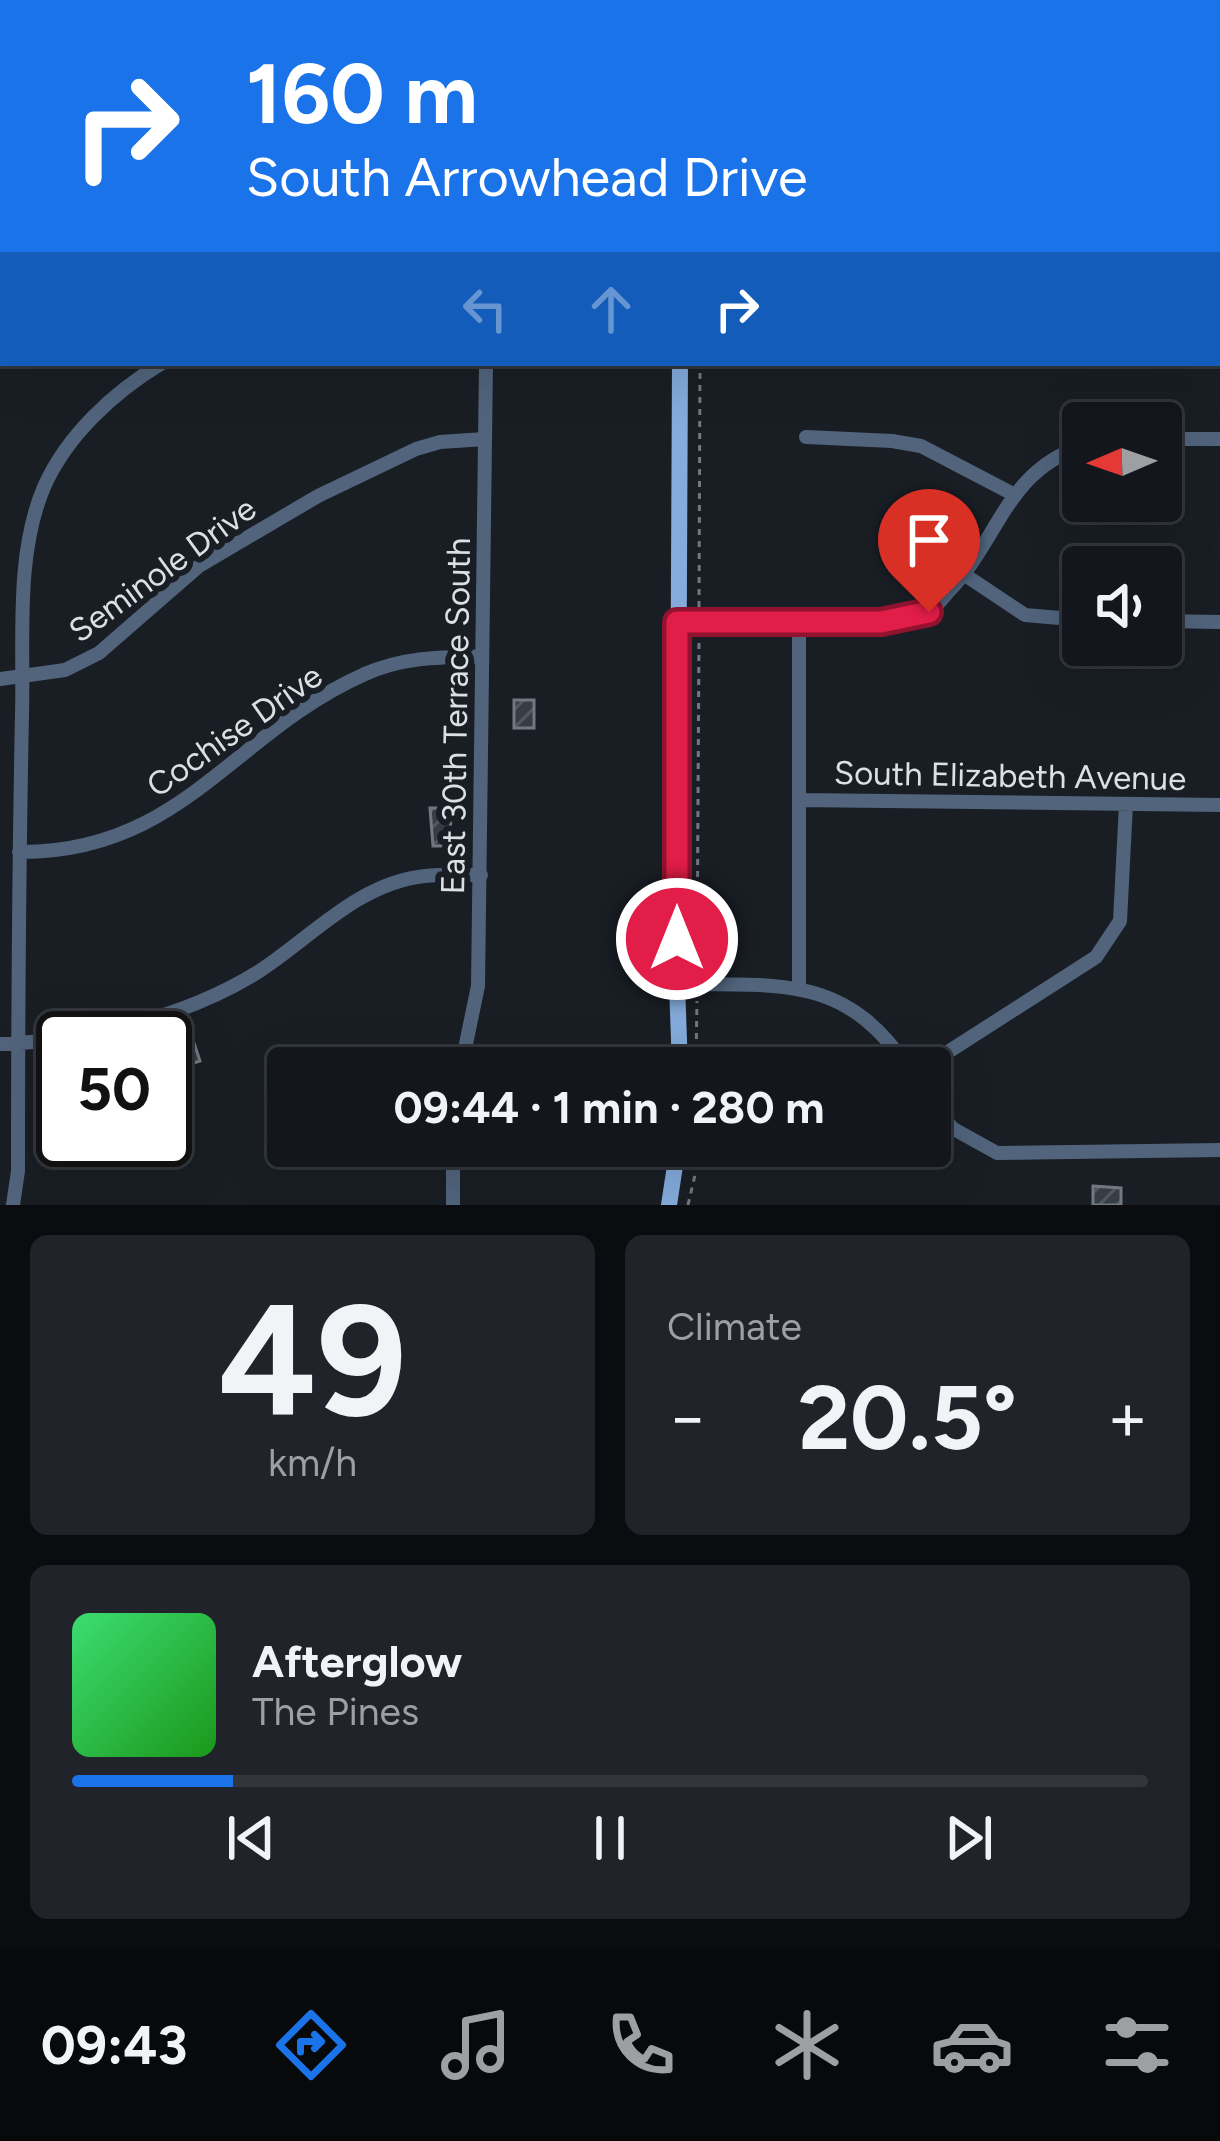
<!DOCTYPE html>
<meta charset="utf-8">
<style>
:root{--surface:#13161c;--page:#202329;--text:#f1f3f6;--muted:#9d9fa3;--line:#32353b;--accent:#1a73e8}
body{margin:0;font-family:Figtree,sans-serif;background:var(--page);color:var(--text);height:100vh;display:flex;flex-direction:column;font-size:45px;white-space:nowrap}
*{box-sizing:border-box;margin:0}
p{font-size:39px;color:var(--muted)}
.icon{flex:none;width:66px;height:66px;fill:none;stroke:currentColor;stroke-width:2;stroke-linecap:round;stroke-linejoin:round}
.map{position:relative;height:1205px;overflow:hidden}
.details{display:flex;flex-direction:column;gap:30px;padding:30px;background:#0a0c0f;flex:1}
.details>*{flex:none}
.guide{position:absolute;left:0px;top:0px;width:1221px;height:366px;box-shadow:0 12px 48px #0002,0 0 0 3px var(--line);background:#1a73e8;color:#fff;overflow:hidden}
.needle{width:78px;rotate:268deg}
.tools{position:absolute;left:1062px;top:402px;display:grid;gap:24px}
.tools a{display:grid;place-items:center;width:120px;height:120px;border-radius:12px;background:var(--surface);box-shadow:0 12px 48px #0002,0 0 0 3px var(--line);font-size:60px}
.speed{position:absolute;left:36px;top:1011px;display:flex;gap:24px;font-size:60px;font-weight:700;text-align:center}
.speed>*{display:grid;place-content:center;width:156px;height:156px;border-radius:50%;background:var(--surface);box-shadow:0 12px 48px #0002,0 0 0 3px var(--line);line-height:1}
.speed .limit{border:6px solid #111;border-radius:18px;background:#fff;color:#111}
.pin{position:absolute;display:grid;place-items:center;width:102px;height:102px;color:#fff;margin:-123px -51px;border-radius:50% 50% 50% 0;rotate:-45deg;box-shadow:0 0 12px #0007}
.pin .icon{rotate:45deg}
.me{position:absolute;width:132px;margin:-66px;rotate:0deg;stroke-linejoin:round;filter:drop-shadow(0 0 9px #0008)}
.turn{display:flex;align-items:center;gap:42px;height:252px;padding:0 48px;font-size:54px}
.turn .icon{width:156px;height:156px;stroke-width:2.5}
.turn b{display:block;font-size:84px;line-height:102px}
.lanes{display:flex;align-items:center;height:114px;padding:0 48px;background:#0003;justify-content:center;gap:60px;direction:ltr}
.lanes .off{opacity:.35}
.big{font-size:90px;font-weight:700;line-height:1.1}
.details .card{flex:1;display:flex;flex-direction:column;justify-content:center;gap:18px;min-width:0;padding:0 42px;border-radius:18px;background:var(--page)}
.details .dial{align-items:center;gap:0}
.dial b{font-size:156px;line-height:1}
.song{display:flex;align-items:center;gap:36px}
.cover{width:144px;height:144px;border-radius:18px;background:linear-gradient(135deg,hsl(140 70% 55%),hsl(120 70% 35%))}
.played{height:12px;border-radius:6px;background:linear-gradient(90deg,var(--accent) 15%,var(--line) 15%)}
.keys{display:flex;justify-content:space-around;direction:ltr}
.heat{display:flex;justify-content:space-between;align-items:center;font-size:66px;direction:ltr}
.details .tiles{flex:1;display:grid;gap:30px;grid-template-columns:1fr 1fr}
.card:last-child{grid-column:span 2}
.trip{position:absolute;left:267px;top:1047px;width:684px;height:120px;border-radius:12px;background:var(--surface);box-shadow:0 12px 48px #0002,0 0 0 3px var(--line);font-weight:700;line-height:120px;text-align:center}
.tabs{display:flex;height:192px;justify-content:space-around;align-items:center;background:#08090b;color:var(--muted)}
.tabs .icon{width:84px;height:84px}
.tabs .on{color:var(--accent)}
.tabs b{font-size:54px;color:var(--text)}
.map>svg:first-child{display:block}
.building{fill:url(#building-hatch);stroke:#727881;stroke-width:3}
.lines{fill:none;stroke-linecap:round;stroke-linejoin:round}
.path{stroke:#73777e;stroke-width:3;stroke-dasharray:6 6;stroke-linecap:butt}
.minor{stroke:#51647c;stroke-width:14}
.major{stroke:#84abdc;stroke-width:16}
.route-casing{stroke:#92132f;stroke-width:30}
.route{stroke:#e11d48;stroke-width:21}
.labels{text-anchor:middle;stroke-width:12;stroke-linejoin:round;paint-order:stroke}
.street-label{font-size:33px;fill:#dce0e5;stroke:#191e25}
</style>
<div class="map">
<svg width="1220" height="1205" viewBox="0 0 1220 1205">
<defs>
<pattern id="building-hatch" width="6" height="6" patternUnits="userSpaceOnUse" patternTransform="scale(3)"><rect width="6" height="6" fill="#373d44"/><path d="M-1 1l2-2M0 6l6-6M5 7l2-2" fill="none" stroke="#53595f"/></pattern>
</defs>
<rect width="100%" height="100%" fill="#191e25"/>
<!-- building -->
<path class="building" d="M 514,700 L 534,700 L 534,728 L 514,728 Z
M 430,808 L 451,808 L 450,846 L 433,846 Z
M 194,1043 L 200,1061 L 165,1072 L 165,1052 Z
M 63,1077 L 63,1110 L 53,1118 L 40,1107 Z
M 1093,1186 L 1121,1188 L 1121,1205 L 1093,1205 Z"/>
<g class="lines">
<!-- path -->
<path class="path" d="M 703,3 L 703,0
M 699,607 L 700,363
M 697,973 L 699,635
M 696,1063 L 697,1001
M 688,1205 L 695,1175 L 695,1146"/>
<!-- minor -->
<path class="minor" d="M 32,3 L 37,0
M 488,3 L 488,0
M 803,3 L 803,0
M 987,3 L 989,0
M 0,24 L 3,22
M 1218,118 L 1220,119
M 0,251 L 3,249
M 806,437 L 892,441 L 921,446 L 1013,494
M 1161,439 L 1220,439
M 965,575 L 1025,615 L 1083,620
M 1161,621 L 1220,622
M 678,622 C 728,622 891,632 928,612 C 935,609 943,598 948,592 C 999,541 1005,471 1083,446
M 0,679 L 65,670 L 99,653 L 199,566 L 318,496 L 416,449 L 440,442 L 485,439
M 799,800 L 1220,805
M 19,852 C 182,853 233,732 365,674 C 403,657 441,657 482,656
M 677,984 C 778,986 845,973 908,1068
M 799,987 L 799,622
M 0,1044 C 86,1041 184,1018 258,972 C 312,937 358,883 425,876 C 444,874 463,875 481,875
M 461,1068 L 478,986 L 486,363
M 923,1068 L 1096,957 L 1120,921 L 1126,804
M 930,1101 L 952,1128 L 997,1153 L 1220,1150
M 13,1205 L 18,1171 C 18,1019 19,866 22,714 C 24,641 15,555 44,487 C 67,435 114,392 162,363
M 453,1205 L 453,1146"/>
<!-- major -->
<path class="major" d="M 682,3 L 683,0
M 680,363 L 677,984 L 680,1068
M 669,1205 L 678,1146"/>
</g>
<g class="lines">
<!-- route casing -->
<g class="route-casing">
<path id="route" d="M 677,939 L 677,622 L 881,622 L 929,612"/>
</g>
<!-- route -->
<use href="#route" class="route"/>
</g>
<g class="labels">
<!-- street labels -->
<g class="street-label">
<text transform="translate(162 569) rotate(-36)" y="12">Seminole Drive</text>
<text transform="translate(455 716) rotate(-89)" y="12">East 30th Terrace South</text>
<text transform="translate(234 730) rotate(-35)" y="12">Cochise Drive</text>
<text transform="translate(1010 775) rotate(1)" y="12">South Elizabeth Avenue</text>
</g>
</g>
</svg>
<div class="tools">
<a><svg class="needle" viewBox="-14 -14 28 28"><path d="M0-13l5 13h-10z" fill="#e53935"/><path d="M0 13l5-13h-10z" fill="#9d9fa3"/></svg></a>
<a><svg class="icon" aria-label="sound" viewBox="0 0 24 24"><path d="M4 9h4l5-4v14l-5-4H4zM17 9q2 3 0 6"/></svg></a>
</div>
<div class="speed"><div class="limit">50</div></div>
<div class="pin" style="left:929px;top:612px;background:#d93025"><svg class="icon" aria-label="arrive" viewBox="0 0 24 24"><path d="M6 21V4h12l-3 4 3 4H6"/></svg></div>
<svg class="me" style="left:677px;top:939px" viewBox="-20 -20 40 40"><circle r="17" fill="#e11d48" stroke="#fff" stroke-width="3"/><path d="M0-11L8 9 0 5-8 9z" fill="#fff"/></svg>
<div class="trip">09:44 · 1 min · 280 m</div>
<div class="guide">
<div class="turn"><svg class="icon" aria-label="right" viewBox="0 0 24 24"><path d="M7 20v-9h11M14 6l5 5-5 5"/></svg><div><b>160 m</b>South Arrowhead Drive</div></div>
<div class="lanes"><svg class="icon off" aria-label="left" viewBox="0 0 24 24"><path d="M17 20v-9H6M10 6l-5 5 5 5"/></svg><svg class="icon off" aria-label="ahead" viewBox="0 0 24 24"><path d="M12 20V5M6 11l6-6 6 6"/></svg><svg class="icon" aria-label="right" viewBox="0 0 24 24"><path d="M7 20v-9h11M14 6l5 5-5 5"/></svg></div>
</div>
</div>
<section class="details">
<div class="tiles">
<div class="card dial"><b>49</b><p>km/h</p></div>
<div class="card"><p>Climate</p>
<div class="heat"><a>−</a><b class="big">20.5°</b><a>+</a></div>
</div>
<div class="card">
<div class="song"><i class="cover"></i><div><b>Afterglow</b><p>The Pines</p></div></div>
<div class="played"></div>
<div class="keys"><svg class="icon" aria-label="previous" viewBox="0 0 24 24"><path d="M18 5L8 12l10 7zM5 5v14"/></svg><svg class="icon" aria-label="pause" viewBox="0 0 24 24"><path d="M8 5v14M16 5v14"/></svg><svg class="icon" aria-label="next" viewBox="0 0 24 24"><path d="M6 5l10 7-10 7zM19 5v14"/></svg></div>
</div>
</div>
</section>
<nav class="tabs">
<b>09:43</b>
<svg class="icon on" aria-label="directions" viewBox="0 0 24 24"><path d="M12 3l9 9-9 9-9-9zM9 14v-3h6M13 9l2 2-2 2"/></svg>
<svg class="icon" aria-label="music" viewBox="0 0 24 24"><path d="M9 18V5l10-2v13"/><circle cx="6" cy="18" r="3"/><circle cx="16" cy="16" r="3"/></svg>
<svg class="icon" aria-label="phone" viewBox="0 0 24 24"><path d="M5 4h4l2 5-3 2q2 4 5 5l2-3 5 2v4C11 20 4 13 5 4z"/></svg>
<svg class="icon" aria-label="climate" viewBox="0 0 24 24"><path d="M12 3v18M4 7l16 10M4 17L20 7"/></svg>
<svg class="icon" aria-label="car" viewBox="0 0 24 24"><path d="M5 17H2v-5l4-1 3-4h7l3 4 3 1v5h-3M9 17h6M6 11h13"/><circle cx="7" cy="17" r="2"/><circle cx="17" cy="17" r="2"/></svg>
<svg class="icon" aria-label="filters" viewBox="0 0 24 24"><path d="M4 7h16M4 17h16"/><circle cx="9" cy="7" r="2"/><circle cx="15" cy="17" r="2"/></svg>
</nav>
